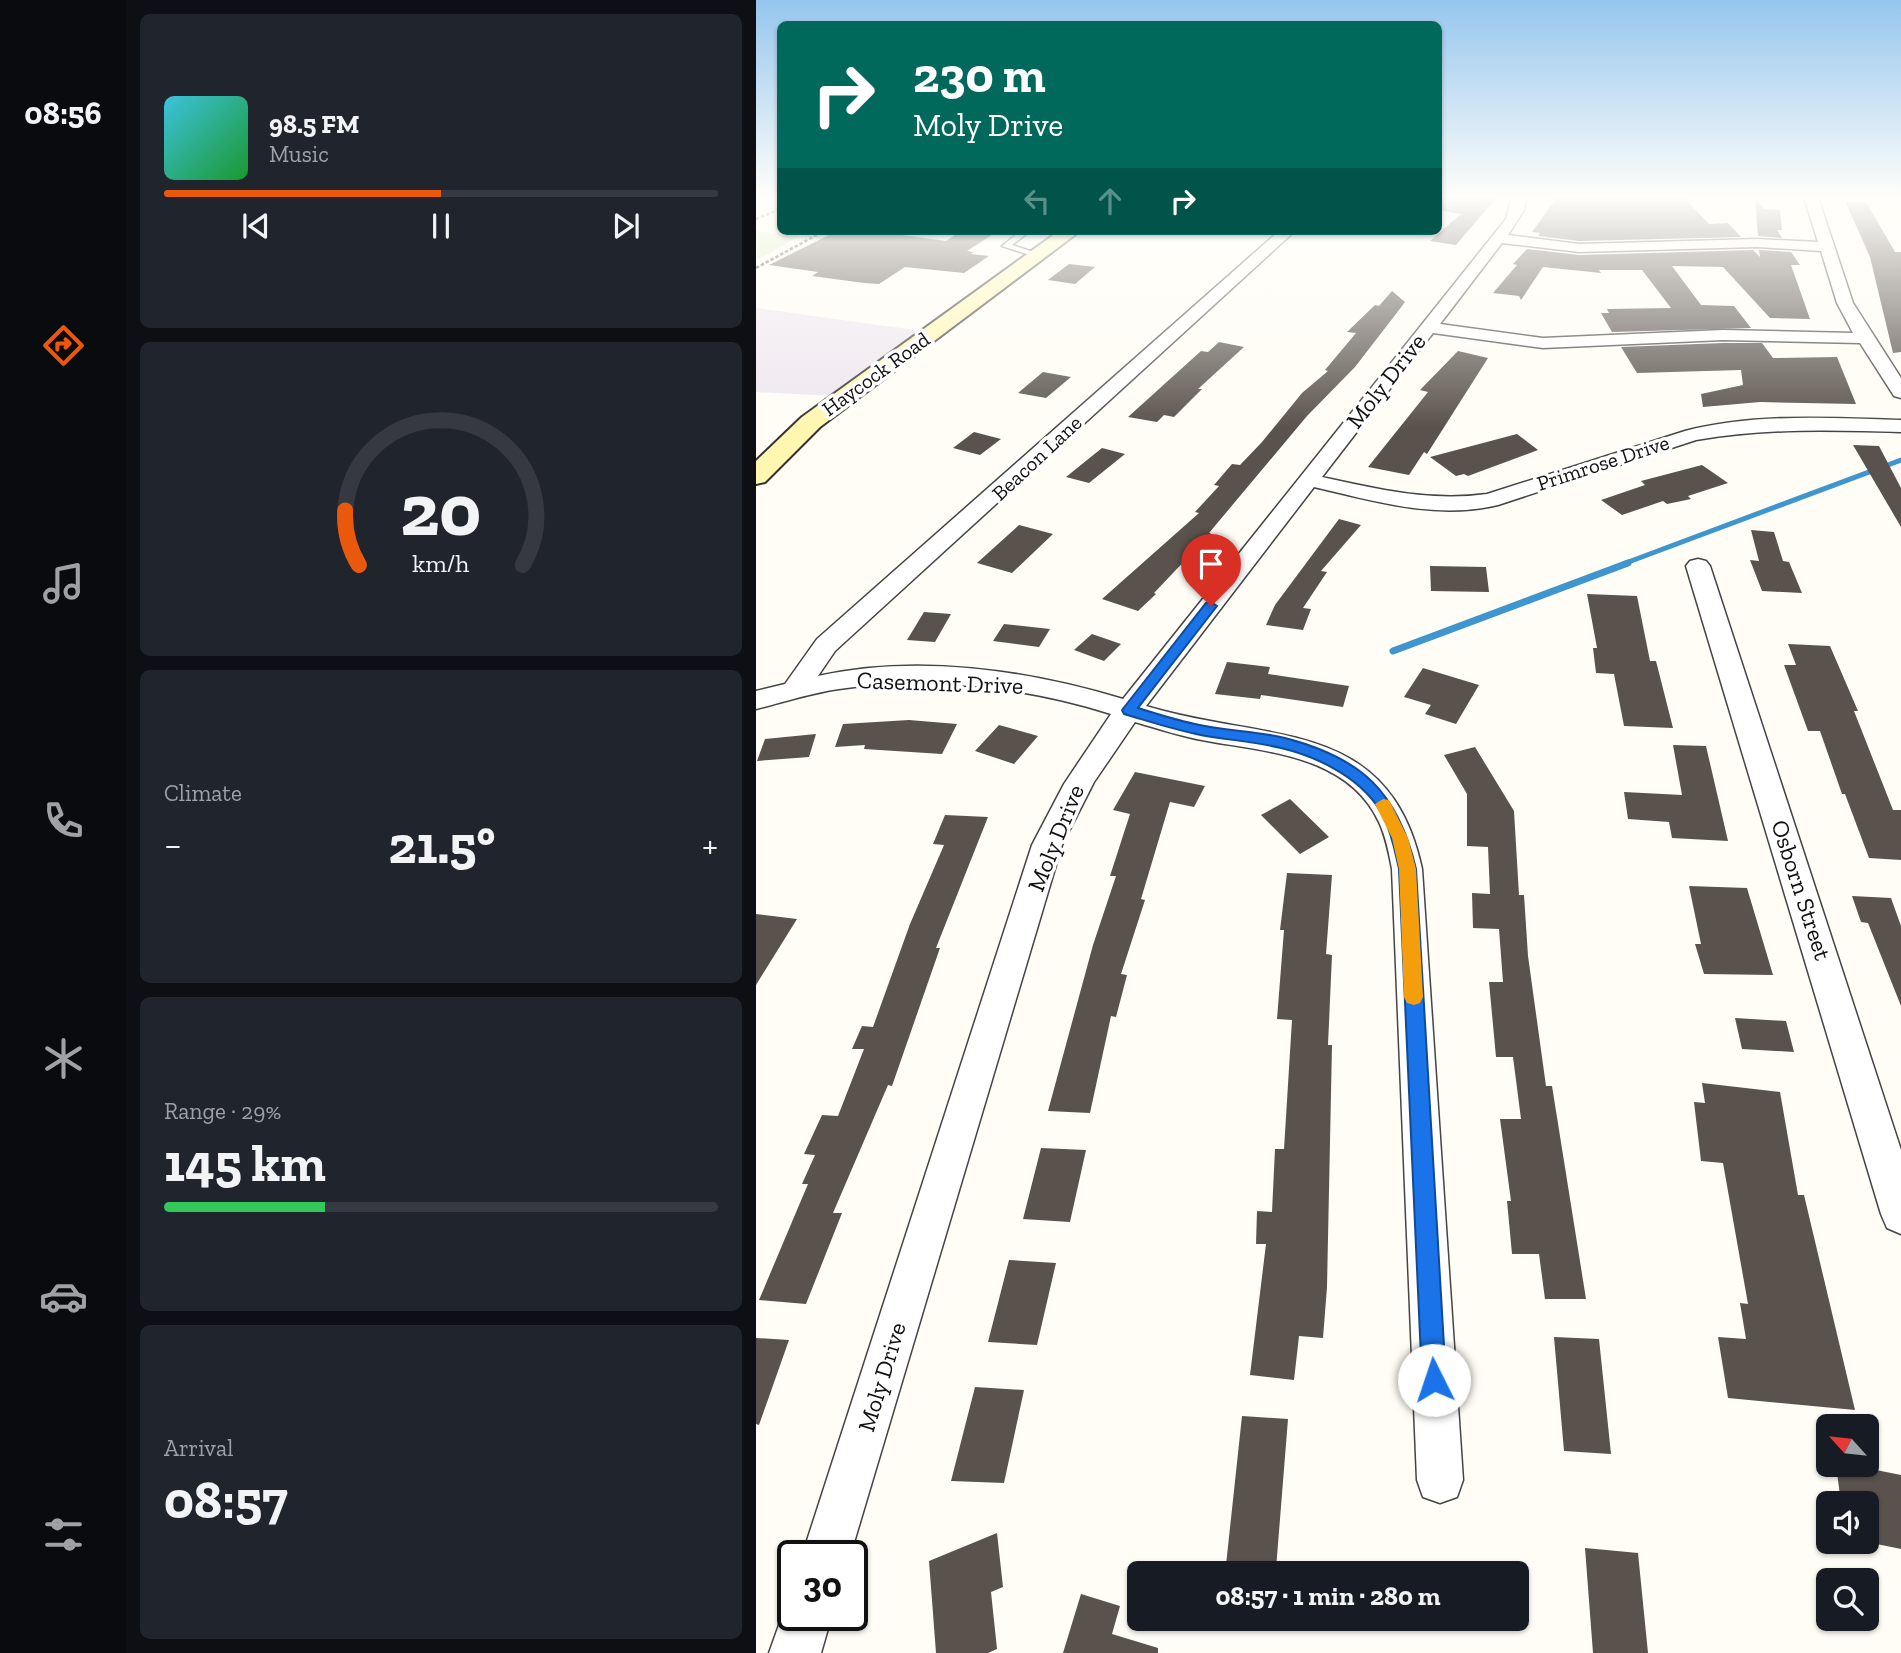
<!DOCTYPE html>
<meta charset="utf-8">
<style>
:root{--surface:#171b24;--page:#20242c;--text:#f1f3f6;--muted:#9ea1a6;--line:#363941;--accent:#ea580c}
body{margin:0;font-family:"Zilla Slab",serif;background:var(--page);color:var(--text);height:100vh;display:flex;flex-direction:column;font-size:26px;white-space:nowrap}
*{box-sizing:border-box;margin:0}
p{font-size:23px;color:var(--muted)}
.icon{flex:none;width:38px;height:38px;fill:none;stroke:currentColor;stroke-width:2;stroke-linecap:round;stroke-linejoin:round}
.map{position:relative;flex:1;overflow:hidden}
.drawer{display:flex;flex-direction:column;gap:14px;padding:14px;background:#0d0f14;width:630px}
.drawer>*{flex:none}
.top-card{position:absolute;left:21px;top:21px;width:665px;height:214px;border-radius:10px;box-shadow:0 2px 5px #0004;background:#00695c;color:#fff;overflow:hidden}
.needle{width:46px;rotate:297deg}
.fabs{position:absolute;left:1060px;top:1414px;display:grid;gap:14px}
.fabs a{display:grid;place-items:center;width:63px;height:63px;border-radius:10px;background:var(--surface);box-shadow:0 2px 5px #0004;font-size:35px}
.speed{position:absolute;left:21px;top:1540px;display:flex;gap:14px;font-size:35px;font-weight:700;text-align:center}
.speed>*{display:grid;place-content:center;width:91px;height:91px;border-radius:50%;background:var(--surface);box-shadow:0 2px 5px #0004;line-height:1}
.speed .limit{border:4px solid #111;border-radius:10px;background:#fff;color:#111}
.pin{position:absolute;display:grid;place-items:center;width:60px;height:60px;color:#fff;margin:-72px -30px;border-radius:50% 50% 50% 0;rotate:-45deg;box-shadow:0 0 7px #0007}
.pin .icon{rotate:45deg}
.me{position:absolute;width:77px;margin:-38px;rotate:356deg;stroke-linejoin:round;filter:drop-shadow(0 0 5px #0008)}
.turn{display:flex;align-items:center;gap:24px;height:147px;padding:0 21px;font-size:32px}
.turn .icon{width:91px;height:91px;stroke-width:2.5}
.turn b{display:block;font-size:49px;line-height:60px}
.lanes{display:flex;align-items:center;height:66px;padding:0 21px;background:#0003;justify-content:center;gap:35px;direction:ltr}
.lanes .off{opacity:.35}
.big{font-size:52px;font-weight:800;line-height:1.1}
.drawer .tile{flex:1;display:flex;flex-direction:column;justify-content:center;gap:10px;min-width:0;padding:0 24px;border-radius:10px;background:var(--page)}
.drawer .dial{align-items:center;gap:0}
.dial svg{height:182px;overflow:visible;fill:none;stroke:var(--line);stroke-width:7;stroke-linecap:round;text-anchor:middle}
.dial text{fill:var(--text);stroke:none}
.song{display:flex;align-items:center;gap:21px}
.cover{width:84px;height:84px;border-radius:10px;background:linear-gradient(135deg,hsl(190 70% 55%),hsl(130 70% 35%))}
.played{height:7px;border-radius:4px;background:linear-gradient(90deg,var(--accent) 50%,var(--line) 50%)}
.keys{display:flex;justify-content:space-around;direction:ltr}
.heat{display:flex;justify-content:space-between;align-items:center;font-size:38px;direction:ltr}
.charge{height:10px;border-radius:5px;background:linear-gradient(90deg,#34c759 29%,var(--line) 0)}
.trip{position:absolute;left:371px;top:1561px;width:402px;height:70px;border-radius:10px;background:var(--surface);box-shadow:0 2px 5px #0004;font-weight:800;line-height:70px;text-align:center}
main{display:flex;flex:1;min-height:0}
.tabs{display:flex;flex-direction:column;width:126px;justify-content:space-around;align-items:center;background:#090b0e;color:var(--muted)}
.tabs .icon{width:49px;height:49px}
.tabs .active{color:var(--accent)}
.tabs b{font-size:32px;color:var(--text)}
.map>svg:first-child{display:block}
.industrial{fill:#eee6ef}
.green{fill:#d5ebbd}
.lines{fill:none;stroke-linecap:round;stroke-linejoin:round}
.stream-far1{stroke:#3f96cf;stroke-width:5}
.stream{stroke:#3f96cf;stroke-width:7}
.building{fill:#5a524d}
.service-casing{stroke:#444;stroke-width:3}
.minor-casing{stroke:#444;stroke-width:3}
.secondary-casing{stroke:#333;stroke-width:4}
.path{stroke:#333;stroke-width:2.5;stroke-dasharray:3.5 2;stroke-linecap:butt}
.service{fill:#fff;fill-rule:evenodd}
.minor{fill:#fff;fill-rule:evenodd}
.secondary{fill:#fff6b0;fill-rule:evenodd}
.route{fill:#1a73e8;stroke:#114b97;stroke-width:2}
.slow{fill:#f59e0b}
.labels{text-anchor:middle;stroke-width:7;stroke-linejoin:round;paint-order:stroke}
.far-street-label{font-size:21px;fill:#111;stroke:#fff}
.street-label{font-size:24px;fill:#111;stroke:#fff}
</style>
<main>
<nav class="tabs">
<b>08:56</b>
<svg class="icon active" aria-label="directions" viewBox="0 0 24 24"><path d="M12 3l9 9-9 9-9-9zM9 14v-3h6M13 9l2 2-2 2"/></svg>
<svg class="icon" aria-label="music" viewBox="0 0 24 24"><path d="M9 18V5l10-2v13"/><circle cx="6" cy="18" r="3"/><circle cx="16" cy="16" r="3"/></svg>
<svg class="icon" aria-label="phone" viewBox="0 0 24 24"><path d="M5 4h4l2 5-3 2q2 4 5 5l2-3 5 2v4C11 20 4 13 5 4z"/></svg>
<svg class="icon" aria-label="climate" viewBox="0 0 24 24"><path d="M12 3v18M4 7l16 10M4 17L20 7"/></svg>
<svg class="icon" aria-label="car" viewBox="0 0 24 24"><path d="M5 17H2v-5l4-1 3-4h7l3 4 3 1v5h-3M9 17h6M6 11h13"/><circle cx="7" cy="17" r="2"/><circle cx="17" cy="17" r="2"/></svg>
<svg class="icon" aria-label="filters" viewBox="0 0 24 24"><path d="M4 7h16M4 17h16"/><circle cx="9" cy="7" r="2"/><circle cx="15" cy="17" r="2"/></svg>
</nav>
<section class="drawer">
<div class="tile">
<div class="song"><i class="cover"></i><div><b>98.5 FM</b><p>Music</p></div></div>
<div class="played"></div>
<div class="keys"><svg class="icon" aria-label="previous" viewBox="0 0 24 24"><path d="M18 5L8 12l10 7zM5 5v14"/></svg><svg class="icon" aria-label="pause" viewBox="0 0 24 24"><path d="M8 5v14M16 5v14"/></svg><svg class="icon" aria-label="next" viewBox="0 0 24 24"><path d="M6 5l10 7-10 7zM19 5v14"/></svg></div>
</div>
<div class="tile dial"><svg viewBox="0 0 100 80">
<path d="M14 69A42 42 0 1 1 86 69"/>
<path d="M14 69A42 42 0 0 1 8 45" stroke="#ea580c"/>
<text x="50" y="56" font-size="32" font-weight="700">20</text>
<text x="50" y="72" font-size="11">km/h</text>
</svg></div>
<div class="tile"><p>Climate</p>
<div class="heat"><a>−</a><b class="big">21.5°</b><a>+</a></div>
</div>
<div class="tile"><p>Range · 29%</p><b class="big">145 km</b><div class="charge"></div></div>
<div class="tile"><p>Arrival</p><b class="big">08:57</b></div>
</section>
<div class="map">
<svg width="1145" height="1653" viewBox="0 0 1145 1653">
<rect width="100%" height="100%" fill="#fffdf5"/>
<!-- industrial -->
<path class="industrial" d="M 0,308 L 166,331 L 78,396 L 0,392 Z"/>
<!-- green -->
<path class="green" d="M 0,231 L 44,236 L 1,260 Z"/>
<g class="lines">
<!-- stream-far1 -->
<path class="stream-far1" d="M 867,564 L 1145,460"/>
<!-- stream -->
<path class="stream" d="M 637,651 L 872,563"/>
</g>
<!-- building -->
<path class="building" d="M 682,197 L 741,197 L 700,245 L 674,241 L 705,214 L 682,210 Z
M 801,197 L 927,197 L 953,224 L 972,223 L 985,237 L 823,241 L 782,236 L 784,233 L 776,232 Z
M 999,197 L 1008,209 L 1024,210 L 1026,230 L 1021,230 L 1026,238 L 1002,236 Z
M 1089,201 L 1110,202 L 1139,252 L 1145,252 L 1145,352 L 1137,353 L 1114,257 Z
M 81,231 L 118,231 L 190,241 L 205,231 L 242,231 L 211,251 L 218,252 L 215,254 L 233,256 L 208,273 L 149,267 L 123,284 L 108,283 L 56,276 L 62,272 L 13,265 Z
M 771,249 L 823,255 L 997,250 L 1004,257 L 1003,250 L 1035,252 L 1044,265 L 1035,265 L 1054,319 L 1014,318 L 967,267 L 916,266 L 945,305 L 978,306 L 995,328 L 856,332 L 845,313 L 853,313 L 851,309 L 915,308 L 886,270 L 843,270 L 845,273 L 787,267 L 765,300 L 763,296 L 737,293 L 761,265 L 757,264 Z
M 313,264 L 339,267 L 319,284 L 292,280 Z
M 636,291 L 649,302 L 643,310 L 599,367 L 551,416 L 453,533 L 455,533 L 398,593 L 400,594 L 382,611 L 346,599 L 443,513 L 439,512 L 463,486 L 458,485 L 476,464 L 484,465 L 506,442 L 546,393 L 572,371 L 569,370 L 600,333 L 591,332 L 619,305 L 623,306 Z
M 463,342 L 488,347 L 442,389 L 446,389 L 418,417 L 408,415 L 401,422 L 372,417 L 445,351 L 452,352 Z
M 967,343 L 1006,343 L 1017,358 L 1081,357 L 1100,404 L 1004,402 L 947,407 L 945,394 L 987,385 L 985,370 L 881,373 L 865,347 Z
M 702,351 L 732,358 L 671,454 L 668,452 L 653,475 L 612,467 L 672,392 L 664,390 Z
M 287,372 L 315,377 L 290,398 L 262,393 Z
M 218,432 L 245,439 L 224,455 L 197,448 Z
M 761,434 L 782,450 L 712,476 L 708,474 L 700,476 L 674,457 Z
M 1097,445 L 1123,446 L 1145,488 L 1145,527 Z
M 346,448 L 369,454 L 333,483 L 310,477 Z
M 946,465 L 972,483 L 932,496 L 935,499 L 911,504 L 907,501 L 866,515 L 845,500 L 889,485 L 885,481 Z
M 583,519 L 605,525 L 565,571 L 571,572 L 547,608 L 555,609 L 547,630 L 510,625 L 519,605 Z
M 263,525 L 297,534 L 256,573 L 221,563 Z
M 995,530 L 1018,532 L 1027,561 L 1033,562 L 1046,593 L 1006,591 L 994,560 L 1003,561 Z
M 674,566 L 730,567 L 733,592 L 675,591 Z
M 831,594 L 881,596 L 894,661 L 900,661 L 917,728 L 868,726 L 858,674 L 840,673 L 837,648 L 841,648 Z
M 168,612 L 195,614 L 179,642 L 151,640 Z
M 248,624 L 294,629 L 283,647 L 237,641 Z
M 336,634 L 365,644 L 348,661 L 318,650 Z
M 1032,644 L 1074,646 L 1102,711 L 1098,711 L 1137,810 L 1145,810 L 1145,860 L 1113,858 L 1089,794 L 1086,794 L 1064,731 L 1052,731 L 1028,665 L 1040,665 Z
M 471,662 L 514,667 L 512,674 L 593,686 L 587,707 L 505,695 L 504,699 L 459,694 Z
M 667,668 L 723,685 L 700,724 L 669,714 L 675,705 L 648,697 Z
M 153,720 L 201,724 L 186,754 L 108,749 L 109,745 L 79,747 L 87,724 Z
M 243,725 L 282,736 L 258,764 L 219,751 Z
M 60,734 L 53,757 L 1,761 L 9,739 Z
M 917,745 L 950,746 L 972,841 L 916,838 L 913,822 L 872,819 L 868,792 L 926,795 Z
M 719,747 L 758,811 L 763,895 L 768,895 L 772,956 L 790,1086 L 796,1086 L 830,1299 L 789,1299 L 783,1254 L 756,1254 L 751,1201 L 755,1201 L 744,1119 L 765,1119 L 757,1057 L 740,1057 L 733,982 L 747,982 L 743,929 L 717,928 L 716,893 L 734,894 L 732,847 L 711,846 L 711,794 L 688,755 Z
M 379,772 L 449,786 L 438,807 L 414,802 L 385,899 L 389,900 L 365,974 L 371,975 L 360,1017 L 355,1016 L 334,1113 L 292,1111 L 337,945 L 360,876 L 354,876 L 374,814 L 357,810 Z
M 534,799 L 573,837 L 544,854 L 505,815 Z
M 189,815 L 232,817 L 180,948 L 184,948 L 136,1086 L 132,1085 L 77,1213 L 86,1213 L 50,1304 L 3,1300 L 52,1184 L 46,1184 L 59,1155 L 48,1154 L 66,1115 L 82,1116 L 108,1049 L 96,1049 L 106,1026 L 117,1027 L 154,924 L 188,845 L 177,844 Z
M 531,873 L 576,875 L 570,954 L 576,955 L 572,1045 L 576,1045 L 571,1287 L 567,1338 L 543,1336 L 538,1380 L 494,1375 L 510,1244 L 500,1244 L 501,1211 L 516,1212 L 519,1149 L 528,1149 L 536,1020 L 521,1019 L 528,930 L 524,930 Z
M 933,886 L 991,888 L 1017,975 L 948,974 L 939,944 L 945,944 Z
M 1096,896 L 1135,898 L 1145,926 L 1145,1006 L 1112,923 L 1105,922 Z
M 0,914 L 41,919 L 0,985 Z
M 979,1018 L 1030,1021 L 1038,1052 L 986,1049 Z
M 946,1083 L 1024,1092 L 1042,1195 L 1048,1195 L 1099,1410 L 972,1398 L 962,1337 L 990,1339 L 984,1303 L 992,1304 L 967,1163 L 945,1161 L 938,1102 L 949,1103 Z
M 285,1148 L 330,1150 L 314,1222 L 267,1219 Z
M 253,1260 L 300,1263 L 281,1345 L 232,1342 Z
M 798,1337 L 843,1339 L 855,1454 L 808,1451 Z
M 0,1338 L 33,1340 L 3,1425 L 0,1424 Z
M 219,1387 L 268,1390 L 248,1483 L 195,1481 Z
M 486,1416 L 532,1419 L 520,1569 L 470,1565 Z
M 1080,1465 L 1095,1465 L 1145,1475 L 1145,1549 L 1111,1542 L 1111,1503 L 1085,1503 Z
M 241,1533 L 247,1587 L 235,1592 L 241,1649 L 232,1653 L 180,1653 L 173,1561 Z
M 829,1548 L 882,1553 L 892,1653 L 837,1653 Z
M 325,1594 L 364,1606 L 356,1634 L 402,1648 L 402,1653 L 307,1653 Z"/>
<g class="lines">
<!-- service casing -->
<g class="service-casing">
<path id="service" d="M 265,231 L 274,231 L 256,245 L 283,254 L 283,258 L 246,246 Z"/>
</g>
<!-- minor casing -->
<g class="minor-casing">
<path id="minor" d="M 756,197 L 770,197 L 768,210 L 752,235 L 823,244 L 1001,239 L 1062,242 L 1048,197 L 1062,197 L 1097,303 L 1145,378 L 1145,398 L 1138,396 L 1104,343 L 967,340 L 787,348 L 677,333 L 566,477 C 621,489 674,502 731,494 L 929,431 C 999,413 1073,418 1145,420 L 1145,432 C 1076,430 1008,428 940,440 L 742,505 C 680,520 618,501 558,487 L 390,706 C 509,743 633,715 666,869 L 707,1480 L 701,1497 L 684,1503 L 667,1497 L 661,1480 L 636,869 C 633,853 630,837 623,822 C 592,756 513,752 451,741 C 427,737 403,729 379,722 L 338,782 L 306,845 L 94,1556 L 46,1556 L 276,845 L 308,784 L 355,714 C 269,687 173,676 83,689 C 55,693 28,702 0,709 L 0,691 L 29,684 L 61,639 L 523,231 L 539,231 L 79,651 L 62,676 C 161,654 271,670 367,699 L 750,219 ZM 746,243 L 823,252 L 1001,247 L 1065,251 L 1081,303 L 1097,333 L 967,330 L 787,338 L 684,324 Z
M 942,559 L 950,561 L 954,566 L 1145,1150 L 1145,1234 L 1131,1228 L 1125,1214 L 930,566 L 934,561 Z
M 37,1596 L 37,1615 L 76,1615 L 65,1653 L 13,1653 L 33,1597 Z"/>
</g>
<!-- secondary casing -->
<g class="secondary-casing">
<path id="secondary" d="M 303,231 L 324,231 L 64,427 L 9,482 L 0,484 L 0,461 L 46,417 Z"/>
</g>
<!-- path -->
<path class="path" d="M 0,219 L 24,209
M 0,268 L 68,231"/>
<!-- service -->
<use href="#service" class="service"/>
<!-- minor -->
<use href="#minor" class="minor"/>
<!-- secondary -->
<use href="#secondary" class="secondary"/>
</g>
<!-- sky -->
<linearGradient id="sky" x2="0" y2="1"><stop stop-color="#95c6ee"/><stop offset="0.46" stop-color="#fffefa"/><stop offset="1" stop-color="#fffefa" stop-opacity="0"/></linearGradient>
<rect width="1145" height="428" fill="url(#sky)"/>
<!-- route -->
<path class="route" d="M 455,602 L 461,606 L 382,708 C 401,714 420,720 439,724 C 469,731 500,731 529,738 C 606,758 642,792 660,869 L 690,1380 L 686,1388 L 678,1391 L 669,1388 L 666,1380 L 643,869 C 639,852 636,834 628,818 C 610,780 563,757 525,748 C 497,741 468,740 440,734 C 416,729 392,721 368,714 L 366,710 L 450,603 Z"/>
<!-- slow -->
<path class="slow" d="M 627,799 L 633,800 L 652,838 L 660,869 L 667,997 L 664,1003 L 658,1005 L 651,1003 L 648,997 L 643,869 L 636,838 L 619,804 Z"/>
<g class="labels">
<!-- far-street labels -->
<g class="far-street-label">
<text transform="translate(120 374) rotate(-36)" y="7">Haycock Road</text>
<text transform="translate(281 458) rotate(-43)" y="7">Beacon Lane</text>
<text transform="translate(847 463) rotate(-18)" y="7">Primrose Drive</text>
</g>
<!-- street labels -->
<g class="street-label">
<text transform="translate(630 381) rotate(-52)" y="8">Moly Drive</text>
<text transform="translate(184 683) rotate(2)" y="8">Casemont Drive</text>
<text transform="translate(300 838) rotate(-68)" y="8">Moly Drive</text>
<text transform="translate(1045 890) rotate(72)" y="8">Osborn Street</text>
<text transform="translate(126 1377) rotate(-73)" y="8">Moly Drive</text>
</g>
</g>
</svg>
<div class="fabs">
<a><svg class="needle" viewBox="-14 -14 28 28"><path d="M0-13l5 13h-10z" fill="#e53935"/><path d="M0 13l5-13h-10z" fill="#9ea1a6"/></svg></a>
<a><svg class="icon" aria-label="sound" viewBox="0 0 24 24"><path d="M4 9h4l5-4v14l-5-4H4zM17 9q2 3 0 6"/></svg></a>
<a><svg class="icon" aria-label="search" viewBox="0 0 24 24"><circle cx="10" cy="10" r="6"/><path d="M15 15l6 6"/></svg></a>
</div>
<div class="speed"><div class="limit">30</div></div>
<div class="pin" style="left:455px;top:606px;background:#d93025"><svg class="icon" aria-label="arrive" viewBox="0 0 24 24"><path d="M6 21V4h12l-3 4 3 4H6"/></svg></div>
<svg class="me" style="left:678px;top:1380px" viewBox="-20 -20 40 40"><circle r="19" fill="#fff"/><path d="M0-13L10 11 0 6-10 11z" fill="#1a73e8"/></svg>
<div class="trip">08:57 · 1 min · 280 m</div>
<div class="top-card">
<div class="turn"><svg class="icon" aria-label="right" viewBox="0 0 24 24"><path d="M7 20v-9h11M14 6l5 5-5 5"/></svg><div><b>230 m</b>Moly Drive</div></div>
<div class="lanes"><svg class="icon off" aria-label="left" viewBox="0 0 24 24"><path d="M17 20v-9H6M10 6l-5 5 5 5"/></svg><svg class="icon off" aria-label="ahead" viewBox="0 0 24 24"><path d="M12 20V5M6 11l6-6 6 6"/></svg><svg class="icon" aria-label="right" viewBox="0 0 24 24"><path d="M7 20v-9h11M14 6l5 5-5 5"/></svg></div>
</div>
</div>
</main>
